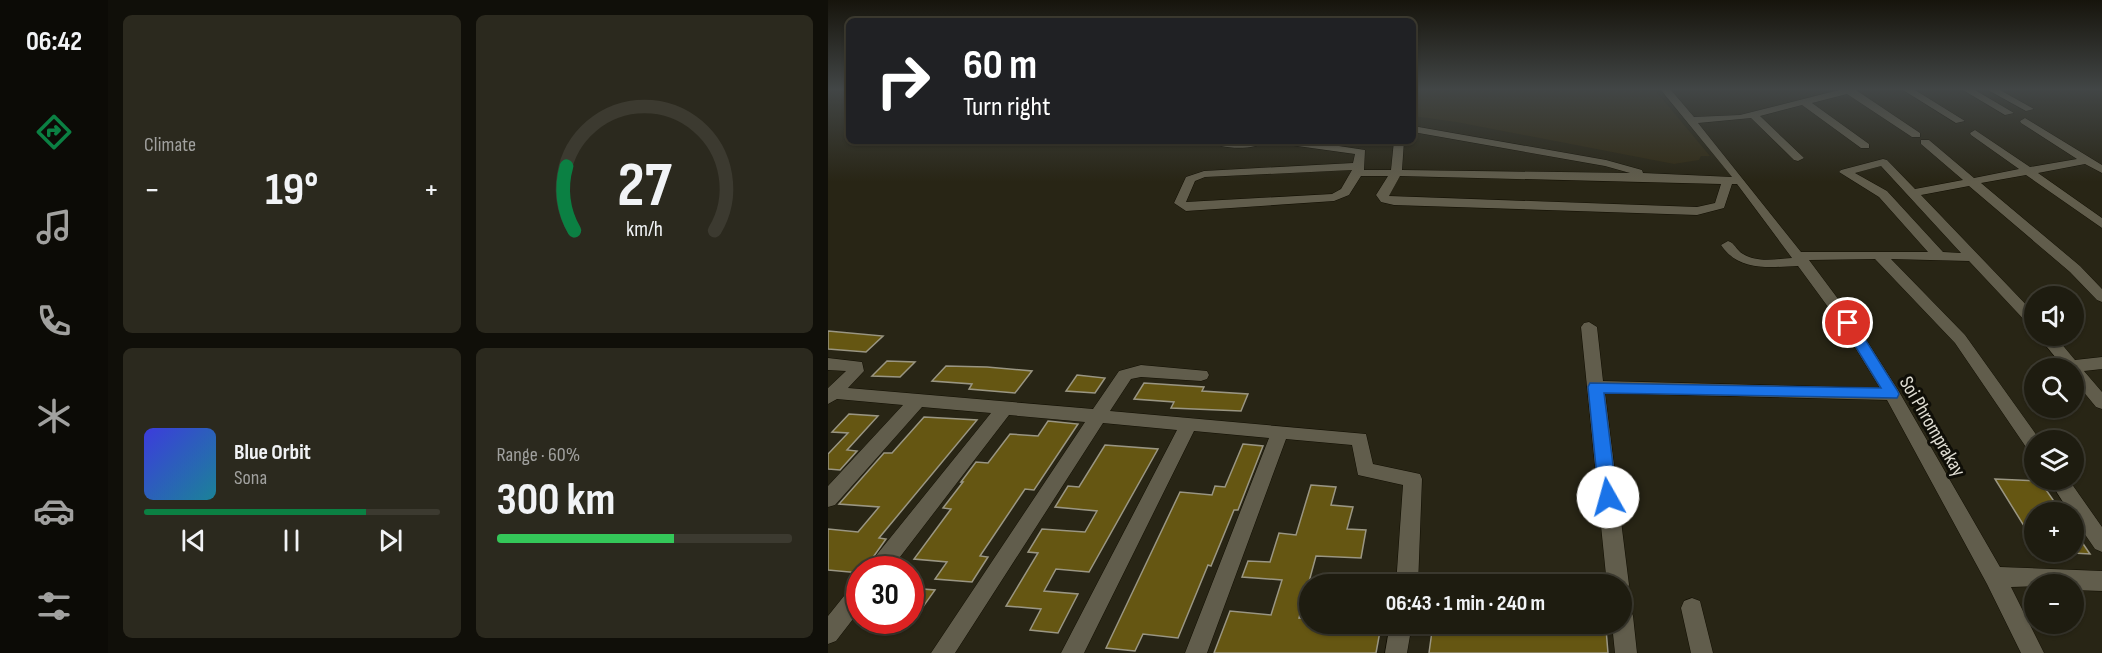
<!DOCTYPE html>
<meta charset="utf-8">
<style>
:root{--surface:#1e1c10;--page:#2b291e;--text:#f1f3f6;--muted:#a1a19f;--line:#3c3a30;--accent:#0b8043}
body{margin:0;font-family:"Sofia Sans Condensed",sans-serif;background:var(--page);color:var(--text);height:100vh;display:flex;flex-direction:column;font-size:22px;white-space:nowrap}
*{box-sizing:border-box;margin:0}
p{font-size:20px;color:var(--muted)}
.icon{flex:none;width:33px;height:33px;fill:none;stroke:currentColor;stroke-width:2;stroke-linecap:round;stroke-linejoin:round}
.map{position:relative;flex:1;overflow:hidden}
.sheet{display:flex;flex-direction:column;gap:15px;padding:15px;background:#100f09;width:720px}
.sheet>*{flex:none}
.guide{position:absolute;left:18px;top:18px;width:570px;height:126px;border-radius:9px;box-shadow:0 2px 4px #0004,0 0 0 2px var(--line);background:#202124;color:#fff;overflow:hidden}
.controls{position:absolute;left:1196px;top:286px;display:grid;gap:12px}
.controls a{display:grid;place-items:center;width:60px;height:60px;border-radius:50%;background:var(--surface);box-shadow:0 2px 4px #0004,0 0 0 2px var(--line);font-size:30px}
.speed{position:absolute;left:18px;top:556px;display:flex;gap:12px;font-size:30px;font-weight:700;text-align:center}
.speed>*{display:grid;place-content:center;width:78px;height:78px;border-radius:50%;background:var(--surface);box-shadow:0 2px 4px #0004,0 0 0 2px var(--line);line-height:1}
.speed .limit{border:9px solid #d22;background:#fff;color:#111}
.pin{position:absolute;display:grid;place-items:center;width:51px;height:51px;color:#fff;margin:-26px;border:3px solid #fff;border-radius:50%;box-shadow:0 2px 6px #0007}
.me{position:absolute;width:66px;margin:-33px;rotate:353deg;stroke-linejoin:round;filter:drop-shadow(0 0 4px #0008)}
.turn{display:flex;align-items:center;gap:21px;height:126px;padding:0 18px;font-size:27px}
.turn .icon{width:78px;height:78px;stroke-width:2.5}
.turn b{display:block;font-size:42px;line-height:51px}
.big{font-size:45px;font-weight:700;line-height:1.1}
.sheet .card{flex:1;display:flex;flex-direction:column;justify-content:center;gap:9px;min-width:0;padding:0 21px;border-radius:9px;background:var(--page)}
.sheet .dial{align-items:center;gap:0}
.dial svg{height:156px;overflow:visible;fill:none;stroke:var(--line);stroke-width:7;stroke-linecap:round;text-anchor:middle}
.dial text{fill:var(--text);stroke:none}
.song{display:flex;align-items:center;gap:18px}
.cover{width:72px;height:72px;border-radius:9px;background:linear-gradient(135deg,hsl(240 70% 55%),hsl(190 70% 35%))}
.played{height:6px;border-radius:3px;background:linear-gradient(90deg,var(--accent) 75%,var(--line) 75%)}
.keys{display:flex;justify-content:space-around;direction:ltr}
.heat{display:flex;justify-content:space-between;align-items:center;font-size:33px;direction:ltr}
.charge{height:9px;border-radius:4px;background:linear-gradient(90deg,#34c759 60%,var(--line) 0)}
.sheet .tiles{flex:1;display:grid;gap:15px;grid-template-columns:repeat(2,1fr)}
.trip{position:absolute;left:471px;top:574px;width:333px;height:60px;border-radius:30px;background:var(--surface);box-shadow:0 2px 4px #0004,0 0 0 2px var(--line);font-weight:700;line-height:60px;text-align:center}
main{display:flex;flex:1;min-height:0}
.dock{display:flex;flex-direction:column;width:108px;justify-content:space-around;align-items:center;background:#0c0b06;color:var(--muted)}
.dock .icon{width:42px;height:42px}
.dock .selected{color:var(--accent)}
.dock b{font-size:27px;color:var(--text)}
.map>svg:first-child{display:block}
.built{fill:#312b15}
.building{fill:#655612;stroke:#9a9683;stroke-width:1.5}
.lines{fill:none;stroke-linecap:round;stroke-linejoin:round}
.minor-casing{stroke:#110e02;stroke-width:1}
.minor{fill:#615d4c;fill-rule:evenodd}
.route{fill:#1a73e8;stroke:#114b97;stroke-width:1.5}
.labels{text-anchor:middle;stroke-width:6;stroke-linejoin:round;paint-order:stroke}
.street-label{font-size:20px;fill:#e0ded4;stroke:#0f0e07}
</style>
<main>
<nav class="dock">
<b>06:42</b>
<svg class="icon selected" aria-label="directions" viewBox="0 0 24 24"><path d="M12 3l9 9-9 9-9-9zM9 14v-3h6M13 9l2 2-2 2"/></svg>
<svg class="icon" aria-label="music" viewBox="0 0 24 24"><path d="M9 18V5l10-2v13"/><circle cx="6" cy="18" r="3"/><circle cx="16" cy="16" r="3"/></svg>
<svg class="icon" aria-label="phone" viewBox="0 0 24 24"><path d="M5 4h4l2 5-3 2q2 4 5 5l2-3 5 2v4C11 20 4 13 5 4z"/></svg>
<svg class="icon" aria-label="climate" viewBox="0 0 24 24"><path d="M12 3v18M4 7l16 10M4 17L20 7"/></svg>
<svg class="icon" aria-label="car" viewBox="0 0 24 24"><path d="M5 17H2v-5l4-1 3-4h7l3 4 3 1v5h-3M9 17h6M6 11h13"/><circle cx="7" cy="17" r="2"/><circle cx="17" cy="17" r="2"/></svg>
<svg class="icon" aria-label="filters" viewBox="0 0 24 24"><path d="M4 7h16M4 17h16"/><circle cx="9" cy="7" r="2"/><circle cx="15" cy="17" r="2"/></svg>
</nav>
<section class="sheet">
<div class="tiles">
<div class="card"><p>Climate</p>
<div class="heat"><a>−</a><b class="big">19°</b><a>+</a></div>
</div>
<div class="card dial"><svg viewBox="0 0 100 80">
<path d="M14 69A42 42 0 1 1 86 69"/>
<path d="M14 69A42 42 0 0 1 10 36" stroke="#0b8043"/>
<text x="50" y="56" font-size="32" font-weight="700">27</text>
<text x="50" y="72" font-size="11">km/h</text>
</svg></div>
<div class="card">
<div class="song"><i class="cover"></i><div><b>Blue Orbit</b><p>Sona</p></div></div>
<div class="played"></div>
<div class="keys"><svg class="icon" aria-label="previous" viewBox="0 0 24 24"><path d="M18 5L8 12l10 7zM5 5v14"/></svg><svg class="icon" aria-label="pause" viewBox="0 0 24 24"><path d="M8 5v14M16 5v14"/></svg><svg class="icon" aria-label="next" viewBox="0 0 24 24"><path d="M6 5l10 7-10 7zM19 5v14"/></svg></div>
</div>
<div class="card"><p>Range · 60%</p><b class="big">300 km</b><div class="charge"></div></div>
</div>
</section>
<div class="map">
<svg width="1274" height="653" viewBox="0 0 1274 653">
<rect width="100%" height="100%" fill="#282515"/>
<!-- built -->
<path class="built" d="M 585,90 L 827,90 L 882,156 L 873,156 L 871,160 L 846,164 L 628,122 L 585,116 Z"/>
<!-- building -->
<path class="building" d="M 0,331 L 55,336 L 38,352 L 0,349 Z
M 59,361 L 87,362 L 72,377 L 44,376 Z
M 118,366 L 159,367 L 204,371 L 187,393 L 141,389 L 144,384 L 104,381 Z
M 249,375 L 277,378 L 267,393 L 238,391 Z
M 316,383 L 376,387 L 374,391 L 420,394 L 413,411 L 343,408 L 346,402 L 306,399 Z
M 21,414 L 50,416 L 19,450 L 29,451 L 12,470 L 0,469 L 0,454 L 20,433 L 4,432 Z
M 96,417 L 149,420 L 51,538 L 58,539 L 36,570 L 32,570 L 32,573 L 0,570 L 0,529 L 30,532 L 51,507 L 11,504 L 56,453 L 64,453 Z
M 220,421 L 250,424 L 206,490 L 197,489 L 152,556 L 160,557 L 144,582 L 107,579 L 119,562 L 86,559 L 123,509 L 115,508 L 135,482 L 133,482 L 148,462 L 160,463 L 182,434 L 210,436 Z
M 415,444 L 435,446 L 410,510 L 406,510 L 383,566 L 380,565 L 350,638 L 315,634 L 307,651 L 278,648 L 352,492 L 384,495 L 387,486 L 397,487 Z
M 277,445 L 330,449 L 261,572 L 228,569 L 216,591 L 250,594 L 230,633 L 202,630 L 213,609 L 178,606 L 210,553 L 200,552 L 214,529 L 257,532 L 269,511 L 227,507 L 240,486 L 251,487 Z
M 1167,479 L 1212,481 L 1234,513 L 1206,513 L 1206,542 Z
M 483,485 L 508,487 L 503,505 L 525,507 L 519,529 L 538,530 L 533,558 L 488,556 L 471,618 L 482,619 L 482,624 L 553,626 L 548,653 L 386,653 L 402,611 L 443,615 L 454,580 L 414,577 L 420,561 L 442,562 L 451,533 L 468,535 Z
M 1245,529 L 1262,554 L 1245,553 Z
M 82,588 L 107,590 L 82,625 Z
M 605,624 L 712,624 L 778,629 L 780,653 L 601,653 Z"/>
<g class="lines">
<!-- minor casing -->
<g class="minor-casing">
<path id="minor" d="M 833,90 L 843,90 L 866,117 L 912,115 L 1011,90 L 1028,90 L 1092,133 L 1092,137 L 1084,137 L 1019,94 L 984,103 L 1041,144 L 1041,148 L 1033,148 L 974,105 L 932,116 L 974,156 L 976,158 L 970,161 L 966,160 L 923,118 L 870,123 L 973,252 L 1100,252 L 1051,197 L 1011,172 L 1013,170 L 1055,159 L 1059,160 L 1087,189 L 1135,180 L 1093,144 L 1093,140 L 1101,140 L 1146,178 L 1191,169 L 1143,135 L 1142,133 L 1147,130 L 1202,167 L 1249,159 L 1193,123 L 1192,121 L 1197,118 L 1274,165 L 1274,173 L 1257,164 L 1210,173 L 1274,218 L 1274,228 L 1198,175 L 1153,183 L 1252,266 L 1274,289 L 1274,302 L 1269,300 L 1242,272 L 1141,186 L 1093,195 L 1206,313 L 1206,327 L 1201,325 L 1141,261 L 1063,259 L 1137,335 L 1212,440 L 1206,441 L 1206,452 L 1200,450 L 1127,343 L 1047,259 L 981,260 L 1025,319 L 1070,390 L 1172,567 L 1274,571 L 1274,591 L 1245,590 L 1245,585 L 1183,587 L 1216,653 L 1193,653 L 1159,584 L 1059,400 L 777,393 L 801,585 L 797,592 L 794,594 L 794,585 L 779,585 L 753,327 L 756,323 L 761,322 L 769,327 L 775,381 L 1052,388 L 1014,326 L 970,266 C 941,267 911,272 893,245 L 900,241 C 907,243 908,250 915,254 C 929,263 949,259 964,258 L 909,184 L 904,184 L 896,208 L 869,215 L 566,205 L 553,202 L 548,195 L 560,176 L 533,176 L 521,195 L 506,201 L 358,211 L 346,203 L 358,177 L 376,171 L 525,163 L 527,154 L 455,144 L 450,141 L 478,141 L 537,150 L 536,170 L 563,170 L 566,141 L 576,141 L 574,170 L 802,173 L 777,166 L 585,132 L 585,126 L 778,160 L 814,170 L 815,173 L 904,177 ZM 1053,166 L 1133,253 L 1115,252 L 1059,191 L 1027,173 ZM 524,170 L 513,189 L 504,194 L 358,202 L 367,181 L 377,177 ZM 572,176 L 893,184 L 887,203 L 869,207 L 561,196 Z
M 1075,90 L 1087,90 L 1137,121 L 1128,123 Z
M 1135,90 L 1147,90 L 1186,113 L 1177,115 Z
M 1160,90 L 1172,90 L 1206,109 L 1198,111 Z
M 392,141 L 439,141 C 428,149 407,149 393,146 Z
M 1210,336 L 1227,336 L 1247,360 L 1274,357 L 1274,369 L 1256,371 L 1274,392 L 1274,409 L 1268,407 L 1245,379 L 1245,369 L 1237,369 Z
M 0,358 L 34,362 L 36,371 L 20,388 L 265,409 L 291,371 L 313,365 L 379,371 L 381,375 L 379,379 L 373,381 L 313,377 L 303,379 L 282,411 L 538,434 L 545,464 L 592,474 L 594,479 L 590,585 L 568,585 L 575,485 L 530,475 L 524,445 L 458,439 L 379,653 L 357,653 L 441,438 L 366,431 L 256,653 L 233,653 L 349,430 L 275,423 L 127,653 L 103,653 L 257,422 L 181,415 L 62,570 L 39,570 L 42,563 L 163,413 L 94,407 L 7,505 L 0,507 L 0,486 L 75,405 L 9,399 L 0,404 L 0,388 L 18,371 L 0,370 Z
M 1221,480 L 1241,480 L 1274,527 L 1274,552 L 1267,549 L 1245,517 L 1245,513 L 1242,513 Z
M 32,583 L 32,610 L 8,641 L 0,644 L 0,616 L 24,586 Z
M 864,598 L 872,601 L 885,653 L 863,653 L 853,608 L 856,601 Z
M 794,605 L 802,608 L 805,616 L 809,653 L 787,653 L 784,624 L 794,624 Z
M 562,624 L 584,624 L 579,653 L 557,653 Z"/>
</g>
<!-- minor -->
<use href="#minor" class="minor"/>
</g>
<!-- sky -->
<linearGradient id="sky" x2="0" y2="1"><stop stop-color="#16140c"/><stop offset="0.49" stop-color="#424646"/><stop offset="1" stop-color="#424646" stop-opacity="0"/></linearGradient>
<rect width="1274" height="182" fill="url(#sky)"/>
<!-- route -->
<path class="route" d="M 1020,318 L 1025,320 L 1069,390 L 1071,394 L 1069,398 L 776,393 L 789,497 L 786,502 L 780,504 L 774,502 L 771,497 L 760,387 L 762,383 L 1053,388 L 1013,323 Z"/>
<g class="labels">
<!-- street labels -->
<g class="street-label">
<text transform="translate(1105 426) rotate(60)" y="7">Soi Phromprakay</text>
</g>
</g>
</svg>
<div class="controls">
<a><svg class="icon" aria-label="sound" viewBox="0 0 24 24"><path d="M4 9h4l5-4v14l-5-4H4zM17 9q2 3 0 6"/></svg></a>
<a><svg class="icon" aria-label="search" viewBox="0 0 24 24"><circle cx="10" cy="10" r="6"/><path d="M15 15l6 6"/></svg></a>
<a><svg class="icon" aria-label="layers" viewBox="0 0 24 24"><path d="M12 4l9 5-9 5-9-5zM3 14l9 5 9-5"/></svg></a>
<a>+</a>
<a>−</a>
</div>
<div class="speed"><div class="limit">30</div></div>
<div class="pin" style="left:1020px;top:323px;background:#d93025"><svg class="icon" aria-label="arrive" viewBox="0 0 24 24"><path d="M6 21V4h12l-3 4 3 4H6"/></svg></div>
<svg class="me" style="left:780px;top:497px" viewBox="-20 -20 40 40"><circle r="19" fill="#fff"/><path d="M0-13L10 11 0 6-10 11z" fill="#1a73e8"/></svg>
<div class="trip">06:43 · 1 min · 240 m</div>
<div class="guide">
<div class="turn"><svg class="icon" aria-label="right" viewBox="0 0 24 24"><path d="M7 20v-9h11M14 6l5 5-5 5"/></svg><div><b>60 m</b>Turn right</div></div>
</div>
</div>
</main>
